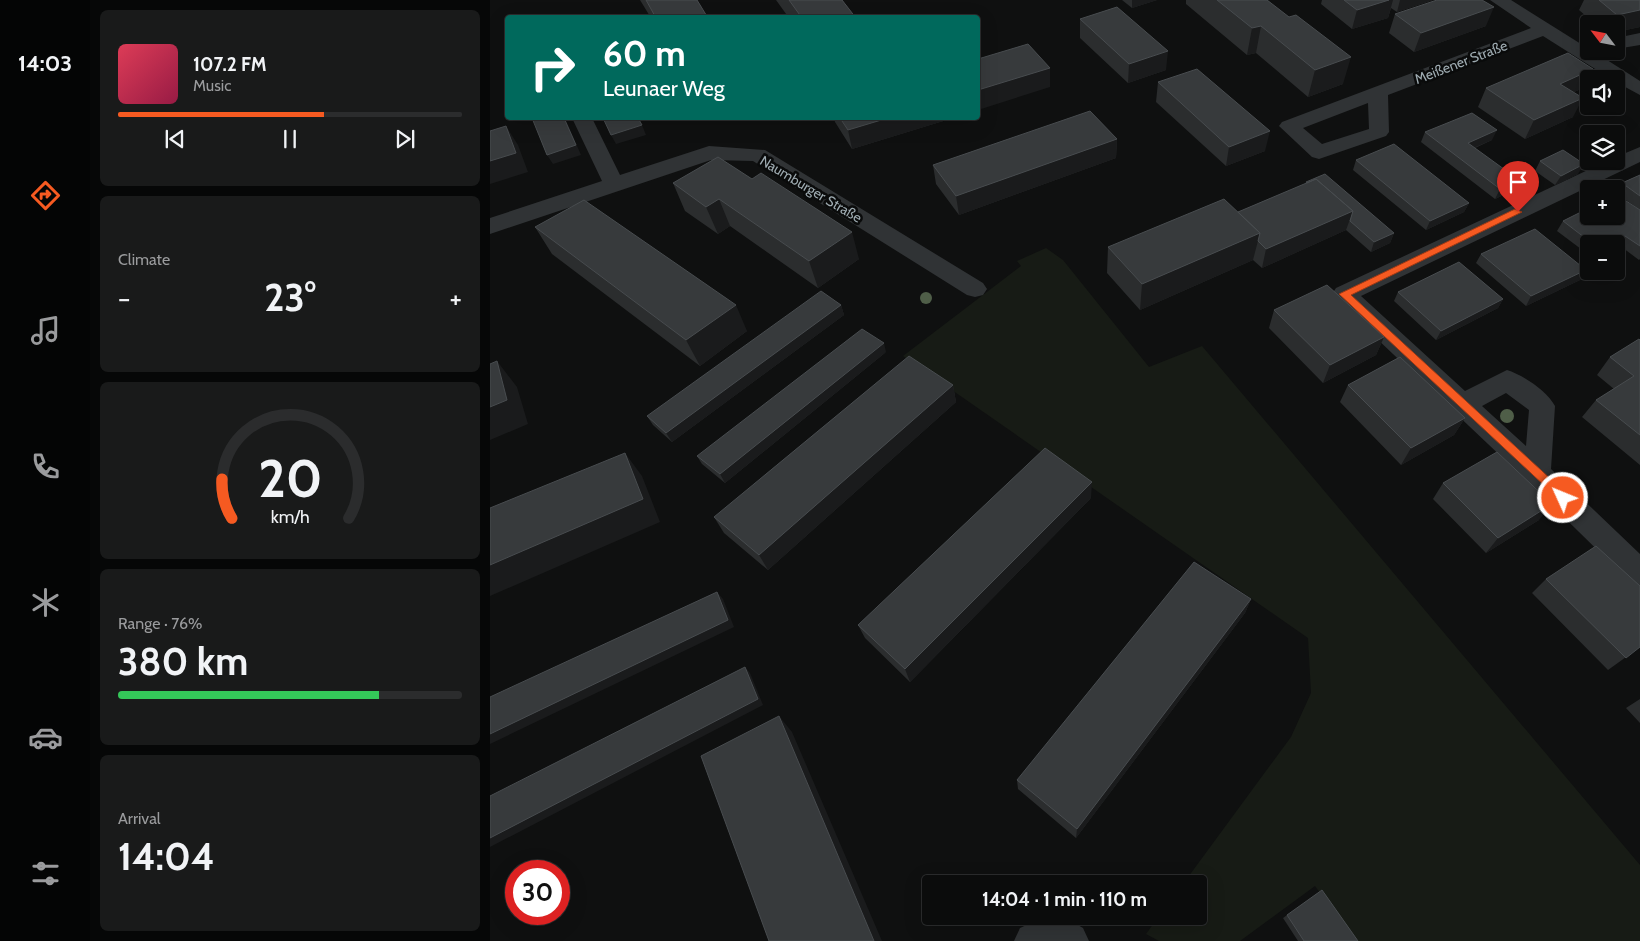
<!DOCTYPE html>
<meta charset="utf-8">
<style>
:root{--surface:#0b0c0c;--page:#191a1a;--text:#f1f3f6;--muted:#9a9b9d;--line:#2b2c2d;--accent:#f65a21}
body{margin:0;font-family:Cabin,sans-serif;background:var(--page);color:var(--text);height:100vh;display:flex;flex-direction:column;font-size:19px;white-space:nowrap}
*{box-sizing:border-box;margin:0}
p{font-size:16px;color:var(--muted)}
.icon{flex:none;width:28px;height:28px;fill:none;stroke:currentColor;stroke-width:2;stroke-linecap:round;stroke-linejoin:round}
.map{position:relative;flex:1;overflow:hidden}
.drawer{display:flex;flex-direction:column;gap:10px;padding:10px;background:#060707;width:400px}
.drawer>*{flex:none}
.banner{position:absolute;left:15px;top:15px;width:475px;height:105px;border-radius:5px;box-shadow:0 5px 20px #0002,0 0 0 1px var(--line);background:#00695c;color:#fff;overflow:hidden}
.needle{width:32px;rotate:302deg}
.fabs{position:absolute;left:1090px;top:15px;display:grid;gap:10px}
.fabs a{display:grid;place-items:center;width:45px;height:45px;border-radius:5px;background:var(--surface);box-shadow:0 5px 20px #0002,0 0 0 1px var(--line);font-size:25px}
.speed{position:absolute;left:15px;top:860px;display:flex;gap:10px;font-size:25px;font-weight:700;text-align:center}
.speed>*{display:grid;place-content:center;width:65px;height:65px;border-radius:50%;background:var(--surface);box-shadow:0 5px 20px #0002,0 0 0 1px var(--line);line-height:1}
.speed .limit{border:8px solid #d22;background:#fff;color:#111}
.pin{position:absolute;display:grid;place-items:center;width:42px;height:42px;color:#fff;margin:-51px -21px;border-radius:50% 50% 50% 0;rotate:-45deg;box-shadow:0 0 5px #0007}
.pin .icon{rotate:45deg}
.me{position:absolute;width:55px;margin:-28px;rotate:314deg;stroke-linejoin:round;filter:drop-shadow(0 0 4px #0008)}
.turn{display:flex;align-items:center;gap:18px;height:105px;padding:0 15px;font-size:22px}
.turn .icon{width:65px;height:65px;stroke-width:2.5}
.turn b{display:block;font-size:35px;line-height:42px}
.big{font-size:38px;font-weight:800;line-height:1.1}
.drawer .tile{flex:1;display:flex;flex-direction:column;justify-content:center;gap:8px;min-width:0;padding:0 18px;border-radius:8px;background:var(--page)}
.drawer .dial{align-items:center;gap:0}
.dial svg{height:130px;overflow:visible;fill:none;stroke:var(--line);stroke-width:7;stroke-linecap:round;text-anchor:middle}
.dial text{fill:var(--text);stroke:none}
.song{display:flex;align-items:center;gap:15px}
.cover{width:60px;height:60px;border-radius:8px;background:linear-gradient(135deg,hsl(350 70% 55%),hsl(340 70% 35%))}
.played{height:5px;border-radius:2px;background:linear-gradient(90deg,var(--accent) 60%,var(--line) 60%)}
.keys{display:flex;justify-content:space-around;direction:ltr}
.heat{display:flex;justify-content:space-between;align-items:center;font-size:28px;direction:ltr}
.charge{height:8px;border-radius:4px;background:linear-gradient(90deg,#34c759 76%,var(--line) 0)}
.trip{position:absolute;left:432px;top:875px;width:285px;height:50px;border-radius:5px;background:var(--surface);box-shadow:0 5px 20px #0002,0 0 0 1px var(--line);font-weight:800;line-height:50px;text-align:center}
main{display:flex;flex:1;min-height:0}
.dock{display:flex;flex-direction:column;width:90px;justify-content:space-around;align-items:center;background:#040505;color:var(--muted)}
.dock .icon{width:35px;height:35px}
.dock .active{color:var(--accent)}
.dock b{font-size:22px;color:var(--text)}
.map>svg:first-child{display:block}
.green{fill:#171b15}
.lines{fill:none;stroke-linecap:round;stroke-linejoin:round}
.minor{fill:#303335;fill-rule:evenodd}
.tree{fill:#4f5e48}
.wall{fill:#2b2d2e}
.shaded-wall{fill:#1a1b1c}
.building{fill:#373a3c;stroke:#484c4f}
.route{fill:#f65a21;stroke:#a03a15}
.labels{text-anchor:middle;stroke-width:5;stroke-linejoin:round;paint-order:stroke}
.far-street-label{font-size:14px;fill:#9facb2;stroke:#0a0b0b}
</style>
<main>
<nav class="dock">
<b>14:03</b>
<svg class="icon active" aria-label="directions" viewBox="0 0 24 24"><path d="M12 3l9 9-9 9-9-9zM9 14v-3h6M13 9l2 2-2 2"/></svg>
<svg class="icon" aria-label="music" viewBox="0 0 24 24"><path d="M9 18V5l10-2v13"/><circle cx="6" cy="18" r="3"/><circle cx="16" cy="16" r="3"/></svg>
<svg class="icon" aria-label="phone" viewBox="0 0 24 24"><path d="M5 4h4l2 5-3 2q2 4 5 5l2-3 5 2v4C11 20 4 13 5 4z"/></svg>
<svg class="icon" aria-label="climate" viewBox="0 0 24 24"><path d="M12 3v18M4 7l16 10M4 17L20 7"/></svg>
<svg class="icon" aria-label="car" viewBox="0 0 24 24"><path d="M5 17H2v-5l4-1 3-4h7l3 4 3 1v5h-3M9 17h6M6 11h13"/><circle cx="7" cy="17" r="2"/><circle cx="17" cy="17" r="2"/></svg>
<svg class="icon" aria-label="filters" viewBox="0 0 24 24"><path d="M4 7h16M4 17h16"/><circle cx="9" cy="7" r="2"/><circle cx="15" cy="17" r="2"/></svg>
</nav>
<section class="drawer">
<div class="tile">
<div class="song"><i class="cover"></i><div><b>107.2 FM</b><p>Music</p></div></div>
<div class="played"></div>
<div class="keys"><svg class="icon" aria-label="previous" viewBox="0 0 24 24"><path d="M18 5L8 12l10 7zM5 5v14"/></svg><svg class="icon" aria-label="pause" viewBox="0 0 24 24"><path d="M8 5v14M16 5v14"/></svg><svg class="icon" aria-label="next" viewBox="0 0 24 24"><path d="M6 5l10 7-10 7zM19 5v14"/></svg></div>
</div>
<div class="tile"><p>Climate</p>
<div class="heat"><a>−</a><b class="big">23°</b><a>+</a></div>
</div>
<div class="tile dial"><svg viewBox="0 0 100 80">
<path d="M14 69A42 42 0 1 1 86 69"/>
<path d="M14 69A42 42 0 0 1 8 45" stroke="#f65a21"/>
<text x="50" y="56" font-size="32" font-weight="700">20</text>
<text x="50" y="72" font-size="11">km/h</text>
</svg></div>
<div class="tile"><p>Range · 76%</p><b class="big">380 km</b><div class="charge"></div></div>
<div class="tile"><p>Arrival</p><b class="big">14:04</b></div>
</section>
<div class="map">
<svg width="1150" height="941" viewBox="0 0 1150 941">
<rect width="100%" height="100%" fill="#0f1010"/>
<!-- green -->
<path class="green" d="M 556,248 L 573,260 L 659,367 L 712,346 L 1150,865 L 1150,941 L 864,941 L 825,886 L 750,941 L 669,941 L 656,934 L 669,916 L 709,916 L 709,884 L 693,884 L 801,737 L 821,693 L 818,638 L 413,356 L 531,266 L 527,261 Z"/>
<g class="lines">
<!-- minor -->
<path class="minor" d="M 1000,0 L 1021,0 L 1099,49 L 1099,51 L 1103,51 L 1150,81 L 1150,95 L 1126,82 L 1126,79 L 1121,79 L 1053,36 L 898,95 L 899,132 L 896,136 L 829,159 L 822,157 L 789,126 L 792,122 L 1041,28 ZM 878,103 L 879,129 L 832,144 L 813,128 Z
M 1150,33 L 1150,45 L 1126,49 L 1126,38 Z
M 82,118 L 102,118 L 130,175 L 219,146 L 275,150 L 493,283 L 497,289 L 493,295 L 485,297 L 477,295 L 263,161 L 221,160 L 0,234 L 0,218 L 112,181 Z
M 1150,147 L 1150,162 L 871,296 L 975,391 L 1017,370 C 1033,375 1057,391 1065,406 L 1061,469 L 1150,554 L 1150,586 L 1140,582 L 1037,481 L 846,300 L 842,294 L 846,288 L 1117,161 L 1126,161 L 1126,157 ZM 1016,393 L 1039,410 L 1036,446 L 992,406 Z
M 574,917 L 593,928 L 599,941 L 524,941 L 530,928 L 543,922 Z"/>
</g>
<!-- trees -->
<g class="tree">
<circle cx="436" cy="298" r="6"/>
<circle cx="1017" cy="416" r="7"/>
</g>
<!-- wall -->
<path class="wall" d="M 150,0 L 207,0 L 218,18 L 161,18 Z
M 286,0 L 352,0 L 366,18 L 299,18 Z
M 632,0 L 667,0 L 642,8 Z
M 696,0 L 777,0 L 853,84 L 818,97 L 766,53 L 757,55 L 696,4 Z
M 832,0 L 943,0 L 907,12 L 901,8 L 898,18 L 862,29 L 831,4 Z
M 1094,0 L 1150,0 L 1150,27 L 1126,32 L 1126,24 L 1105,24 L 1089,10 Z
M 905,14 L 996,26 L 924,52 L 899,33 Z
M 590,19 L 676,70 L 638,83 L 590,38 Z
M 1103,69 L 1093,88 L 1084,92 L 1083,117 L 1035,139 L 988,107 L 996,88 Z
M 668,82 L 775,151 L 736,166 L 666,102 Z
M 344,118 L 463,118 L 362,149 L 345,122 Z
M 935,132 L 1002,140 L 985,148 L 1024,190 L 1005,199 L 931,142 Z
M 627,139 L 626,158 L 469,215 L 446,184 L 443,165 Z
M 866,160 L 979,203 L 974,212 L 936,230 L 863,170 Z
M 1050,161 L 1088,174 L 1065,185 L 1045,171 Z
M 1150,175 L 1150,210 L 1126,193 L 1132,183 Z
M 262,179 L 369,259 L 328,288 L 240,226 L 228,234 L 195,211 L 183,183 Z
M 816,182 L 904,233 L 900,243 L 881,252 L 856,230 L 772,268 L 763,260 L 650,310 L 617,273 L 618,247 L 748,212 L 815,184 Z
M 1150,210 L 1150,259 L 1149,260 L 1129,245 L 1126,247 L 1126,244 L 1099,244 L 1099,255 L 1067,231 L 1073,221 Z
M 45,227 L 257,331 L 210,366 L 62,254 Z
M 991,254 L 1096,270 L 1090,280 L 1036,306 L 986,263 Z
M 908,292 L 1013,299 L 1008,308 L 946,340 L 904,301 Z
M 351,305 L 354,315 L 182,442 L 163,425 L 157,416 Z
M 784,310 L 894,337 L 886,355 L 833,383 L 779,328 Z
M 1150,340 L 1150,465 L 1092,417 L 1106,400 L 1124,389 L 1107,375 L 1120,357 Z
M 396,352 L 235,483 L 212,464 L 207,456 Z
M 463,385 L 466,402 L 278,570 L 234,533 L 224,517 Z
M 858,385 L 975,418 L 964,435 L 911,465 L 850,402 Z
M 953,483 L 1049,520 L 996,553 L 943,499 Z
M 601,498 L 420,682 L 375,638 L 368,625 Z
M 1056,579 L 1150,647 L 1118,670 L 1042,593 Z
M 761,599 L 755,613 L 586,838 L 528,789 L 527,780 Z
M 1150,699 L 1150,723 L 1136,708 Z
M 832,890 L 868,941 L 808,941 L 793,918 Z"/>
<!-- shaded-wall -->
<path class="shaded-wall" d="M 642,0 L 667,0 L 642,8 Z
M 899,0 L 903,0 L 898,18 L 862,29 L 867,10 Z
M 910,0 L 943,0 L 907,12 Z
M 1004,7 L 996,26 L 924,52 L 931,33 Z
M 1150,10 L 1150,27 L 1126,32 L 1126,24 L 1122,24 L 1127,15 Z
M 771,26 L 766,53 L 757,55 L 762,28 Z
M 678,51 L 676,70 L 638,83 L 639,64 Z
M 861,57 L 853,84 L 818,97 L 825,70 Z
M 560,68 L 560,87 L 488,110 L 488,90 Z
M 1103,69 L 1093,88 L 1060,103 L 1070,84 Z
M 1093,98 L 1083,117 L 1035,139 L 1044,120 Z
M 74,118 L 75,118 L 91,155 L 63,164 L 57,155 Z
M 398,118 L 463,118 L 362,149 L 358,130 Z
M 152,125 L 156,135 L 126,144 L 121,135 Z
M 16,126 L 28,145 L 38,172 L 0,184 L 0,161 Z
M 1007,130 L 1002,140 L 974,152 L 978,143 Z
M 780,131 L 775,151 L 736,166 L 739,147 Z
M 627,139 L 626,158 L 469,215 L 466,196 Z
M 1094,164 L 1088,174 L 1065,185 L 1071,176 Z
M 1029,180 L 1024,190 L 1005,199 L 1010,189 Z
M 229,199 L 240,226 L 228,234 L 216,207 Z
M 979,203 L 974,212 L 936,230 L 940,221 Z
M 863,211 L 856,230 L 772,268 L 776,249 Z
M 362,232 L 369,259 L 328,288 L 319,261 Z
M 770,233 L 763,260 L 650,310 L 652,284 Z
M 904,233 L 900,243 L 881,252 L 884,242 Z
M 1135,236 L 1129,245 L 1126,247 L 1126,244 L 1120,244 Z
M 1096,270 L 1090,280 L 1036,306 L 1041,296 Z
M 1013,299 L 1008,308 L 946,340 L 951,331 Z
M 246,305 L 257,331 L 210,366 L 196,340 Z
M 351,305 L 354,315 L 182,442 L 176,433 Z
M 894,337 L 886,355 L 833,383 L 840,365 Z
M 394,343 L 396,352 L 235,483 L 230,474 Z
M 7,361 L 27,387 L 38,424 L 0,440 L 0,407 Z
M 463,385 L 466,402 L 278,570 L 269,555 Z
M 975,418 L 964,435 L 911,465 L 921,448 Z
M 135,453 L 152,476 L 170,522 L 0,596 L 0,565 Z
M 602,482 L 601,498 L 420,682 L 415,669 Z
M 1062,504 L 1049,520 L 996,553 L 1008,538 Z
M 227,592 L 233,599 L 244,627 L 0,744 L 0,734 Z
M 761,599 L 755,613 L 586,838 L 587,829 Z
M 255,667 L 260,673 L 273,705 L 0,847 L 0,838 Z
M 289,716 L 302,732 L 392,941 L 384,941 Z"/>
<!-- building -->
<path class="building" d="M 156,0 L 207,0 L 218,18 L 166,18 Z
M 299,0 L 352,0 L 366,18 L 312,18 Z
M 727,0 L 777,0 L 799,17 L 806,15 L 861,57 L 825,70 L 771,26 L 762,28 Z
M 854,0 L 899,0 L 867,10 Z
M 947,0 L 992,0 L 1004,7 L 931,33 L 905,14 Z
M 1109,0 L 1150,0 L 1150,10 L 1127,15 Z
M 627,7 L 678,51 L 639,64 L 590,19 Z
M 538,44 L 560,68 L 488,90 L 488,59 Z
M 1078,53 L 1103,69 L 1070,84 L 1093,98 L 1044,120 L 996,88 Z
M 707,69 L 780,131 L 739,147 L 668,82 Z
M 600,111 L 627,139 L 466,196 L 443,165 Z
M 982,113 L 1007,130 L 978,143 L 1029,180 L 1010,189 L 935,132 Z
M 42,118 L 74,118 L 86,145 L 57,155 Z
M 113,118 L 148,118 L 152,125 L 121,135 Z
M 350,118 L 398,118 L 358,130 Z
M 16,126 L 26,153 L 0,161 L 0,131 Z
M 904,144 L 979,203 L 940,221 L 866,160 Z
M 1073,150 L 1094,164 L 1071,176 L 1050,161 Z
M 228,157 L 262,179 L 271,173 L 362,232 L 319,261 L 229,199 L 216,207 L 183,183 Z
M 835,174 L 904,233 L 884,242 L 860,221 L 863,211 L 826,179 L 817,183 L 816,182 Z
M 1150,175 L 1150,196 L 1132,183 Z
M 826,179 L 863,211 L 776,249 L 768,241 L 770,233 L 748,212 Z
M 1126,195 L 1127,195 L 1150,210 L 1150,246 L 1135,236 L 1120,244 L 1103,244 L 1073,221 L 1099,208 L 1099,216 L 1126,216 Z
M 734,199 L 770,233 L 652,284 L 618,247 Z
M 94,200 L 246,305 L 196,340 L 45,227 Z
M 1045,229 L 1096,270 L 1041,296 L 991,254 Z
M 969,262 L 1013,299 L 951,331 L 908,292 Z
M 837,285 L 894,337 L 840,365 L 784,310 Z
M 331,291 L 351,305 L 176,433 L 157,416 Z
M 372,329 L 394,343 L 230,474 L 207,456 Z
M 1149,339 L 1150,340 L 1150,435 L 1106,400 L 1144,376 L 1120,357 Z
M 419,356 L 463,385 L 269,555 L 224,517 Z
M 910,357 L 975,418 L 921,448 L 858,385 Z
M 7,361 L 17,400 L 0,407 L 0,364 Z
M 555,448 L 602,482 L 415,669 L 368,625 Z
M 1007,452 L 1062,504 L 1008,538 L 953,483 Z
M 135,453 L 153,499 L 0,565 L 0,508 Z
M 1106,546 L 1150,586 L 1150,647 L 1136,658 L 1056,579 Z
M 704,562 L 761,599 L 587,829 L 527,780 Z
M 227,592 L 238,620 L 0,734 L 0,697 Z
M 255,667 L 268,699 L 0,838 L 0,796 Z
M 289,716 L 384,941 L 279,941 L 211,756 Z
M 832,890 L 868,941 L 814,941 L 797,915 Z"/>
<!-- route -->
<path class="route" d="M 1025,209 L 1032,212 L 861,295 L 1077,494 L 1079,498 L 1073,503 L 849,294 Z"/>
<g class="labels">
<!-- far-street labels -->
<g class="far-street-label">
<text transform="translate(971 62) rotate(-21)" y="5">Meißener Straße</text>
<text transform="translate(321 189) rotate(31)" y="5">Naumburger Straße</text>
</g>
</g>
</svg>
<div class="fabs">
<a><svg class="needle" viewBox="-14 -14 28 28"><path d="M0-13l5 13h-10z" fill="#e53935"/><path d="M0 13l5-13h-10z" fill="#9a9b9d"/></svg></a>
<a><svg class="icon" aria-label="sound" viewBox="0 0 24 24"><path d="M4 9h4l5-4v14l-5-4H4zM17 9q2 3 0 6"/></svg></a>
<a><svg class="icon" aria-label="layers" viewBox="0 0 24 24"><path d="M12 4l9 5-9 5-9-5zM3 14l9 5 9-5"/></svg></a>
<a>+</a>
<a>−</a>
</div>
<div class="speed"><div class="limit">30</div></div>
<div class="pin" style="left:1028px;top:212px;background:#d93025"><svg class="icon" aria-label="arrive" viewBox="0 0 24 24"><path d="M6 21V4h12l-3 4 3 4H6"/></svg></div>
<svg class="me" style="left:1073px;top:498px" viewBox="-20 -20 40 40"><circle r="17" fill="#f65a21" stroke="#fff" stroke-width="3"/><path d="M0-11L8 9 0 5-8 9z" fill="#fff"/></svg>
<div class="trip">14:04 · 1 min · 110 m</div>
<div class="banner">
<div class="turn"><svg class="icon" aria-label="right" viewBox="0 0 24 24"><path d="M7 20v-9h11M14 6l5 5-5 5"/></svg><div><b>60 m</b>Leunaer Weg</div></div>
</div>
</div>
</main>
